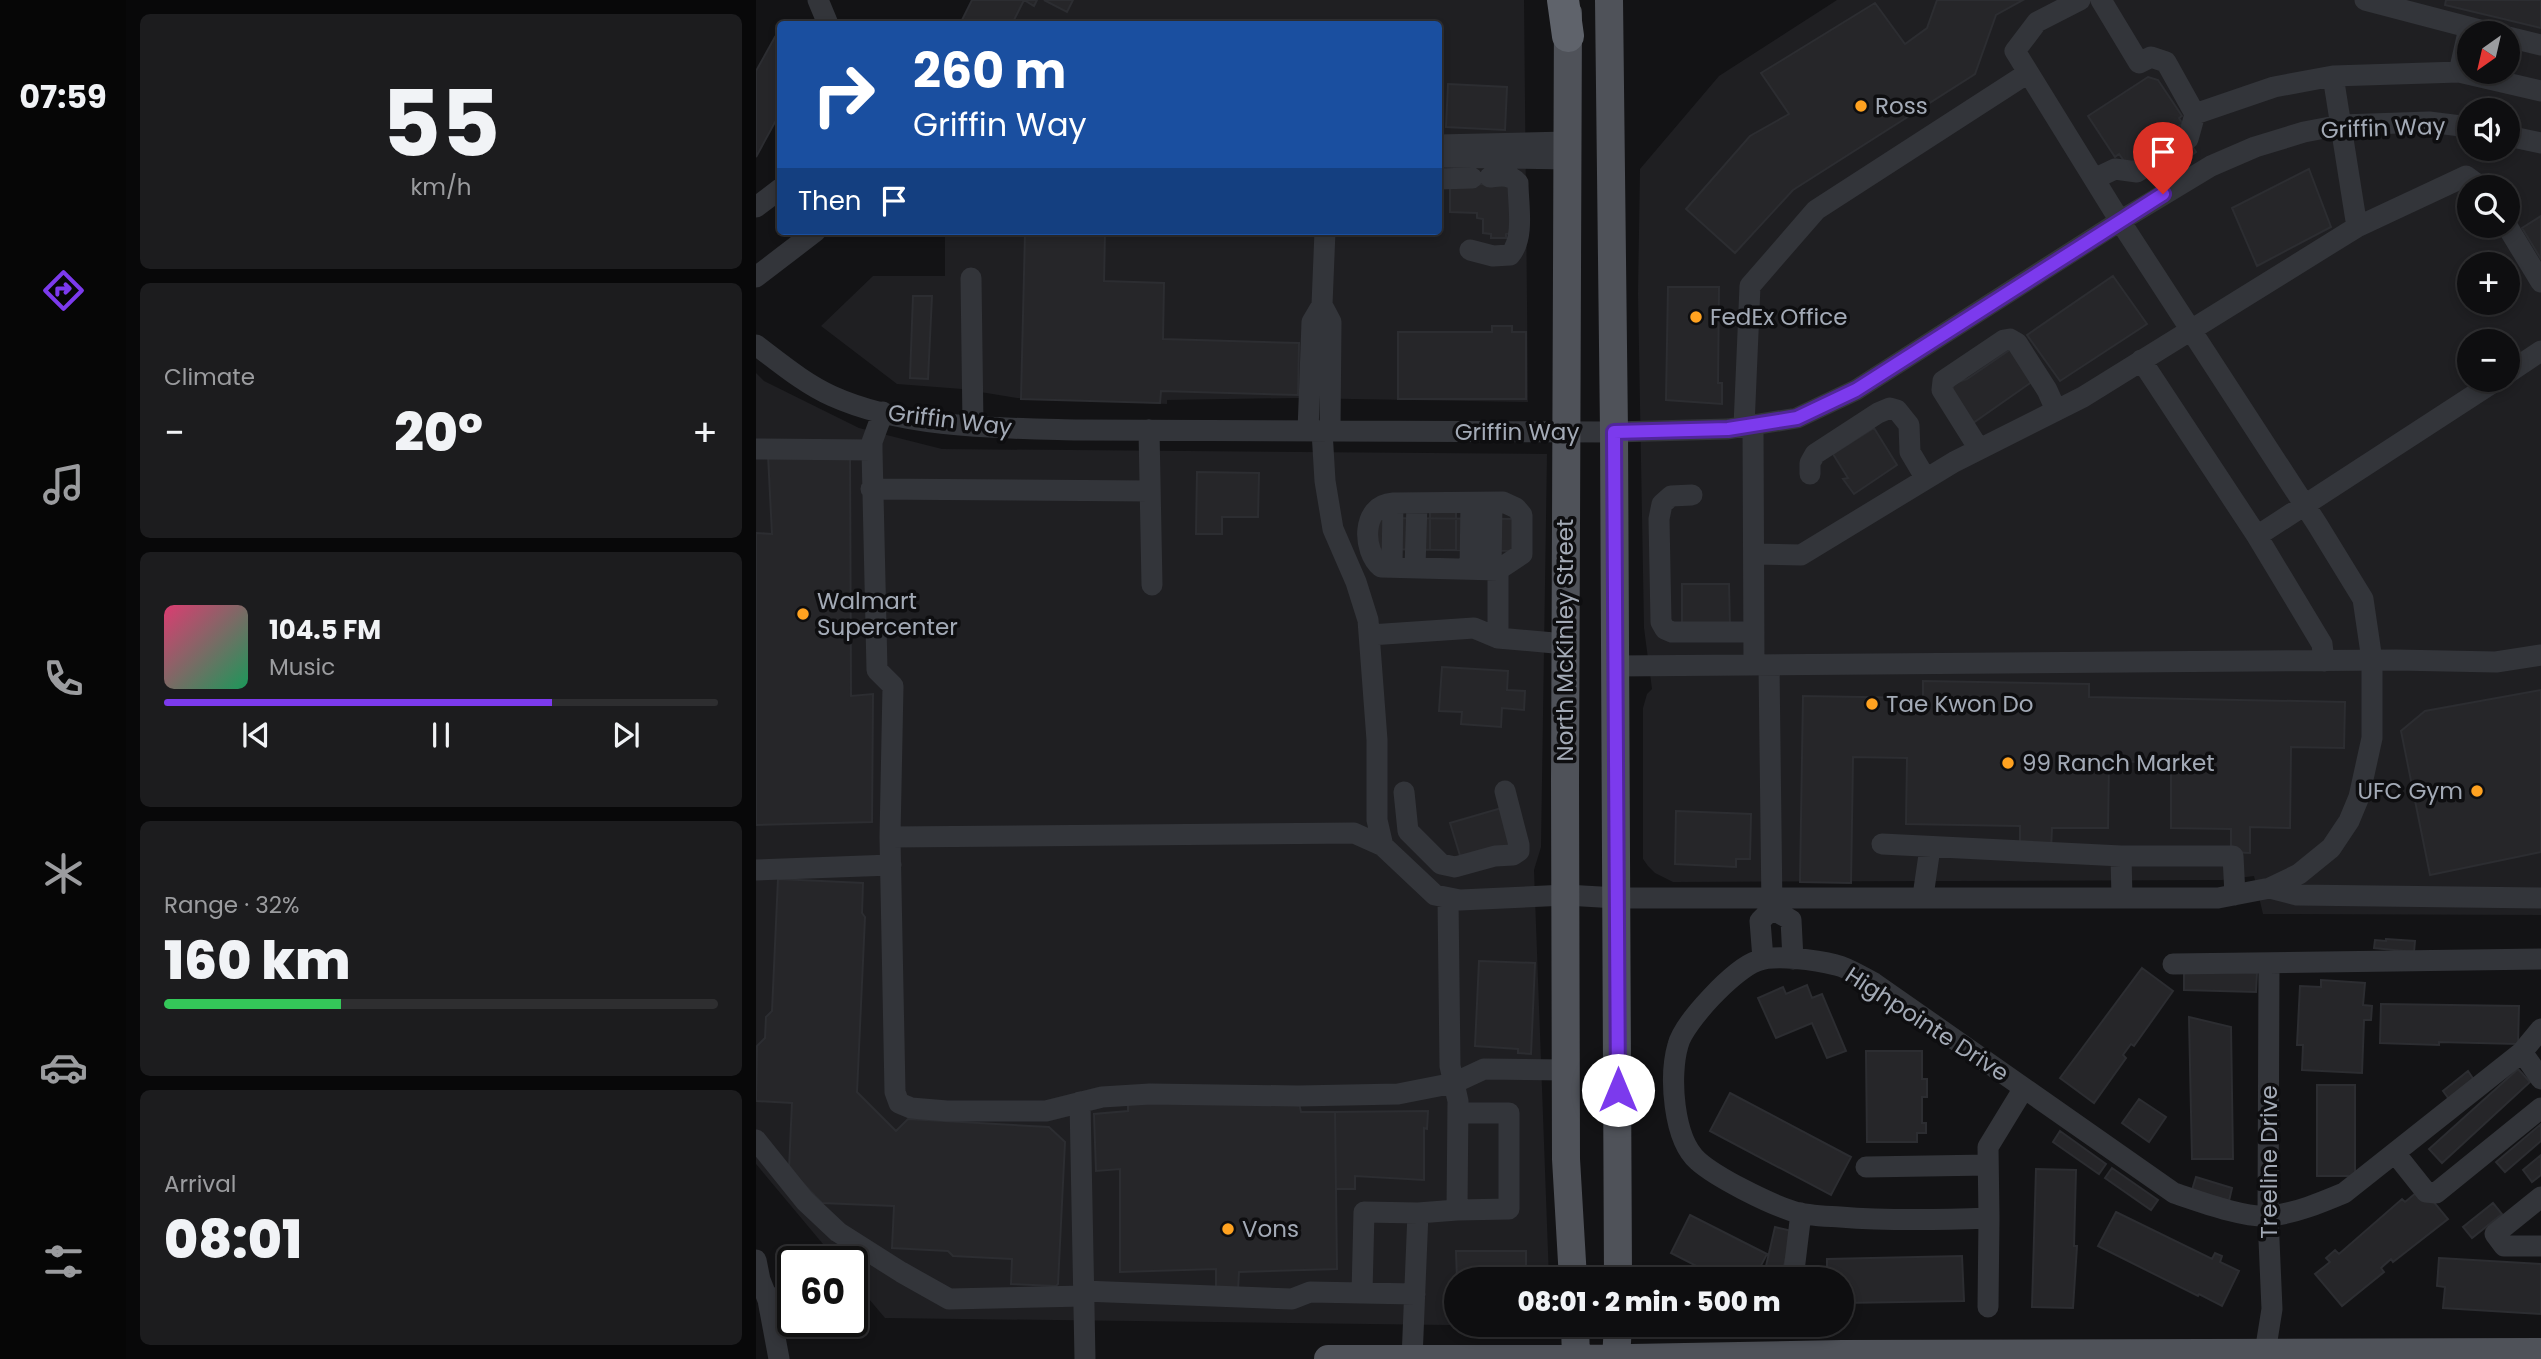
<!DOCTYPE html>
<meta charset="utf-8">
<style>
:root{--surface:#0e0e10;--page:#1c1c1e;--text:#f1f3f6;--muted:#9b9c9f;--line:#2e2e30;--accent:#7c3aed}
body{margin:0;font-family:Poppins,sans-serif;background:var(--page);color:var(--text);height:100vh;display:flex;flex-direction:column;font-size:26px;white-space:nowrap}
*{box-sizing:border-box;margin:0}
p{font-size:23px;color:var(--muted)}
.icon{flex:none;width:38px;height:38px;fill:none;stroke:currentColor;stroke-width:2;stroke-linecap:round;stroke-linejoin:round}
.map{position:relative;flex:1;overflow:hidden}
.details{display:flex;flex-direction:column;gap:14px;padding:14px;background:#080809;width:630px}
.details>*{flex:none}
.banner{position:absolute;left:21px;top:21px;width:665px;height:214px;border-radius:7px;box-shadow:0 4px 10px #0003,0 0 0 2px var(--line);background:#1a4fa0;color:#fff;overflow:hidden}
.needle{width:46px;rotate:214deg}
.tools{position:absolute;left:1701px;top:21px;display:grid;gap:14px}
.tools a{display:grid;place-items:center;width:63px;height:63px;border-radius:50%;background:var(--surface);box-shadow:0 4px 10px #0003,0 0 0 2px var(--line);font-size:35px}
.speed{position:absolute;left:21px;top:1246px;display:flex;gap:14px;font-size:35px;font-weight:700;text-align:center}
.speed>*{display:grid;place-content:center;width:91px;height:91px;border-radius:50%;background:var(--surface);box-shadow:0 4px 10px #0003,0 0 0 2px var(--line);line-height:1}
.speed .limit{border:4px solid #111;border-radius:10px;background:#fff;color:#111}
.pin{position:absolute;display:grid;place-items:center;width:60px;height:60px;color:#fff;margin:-72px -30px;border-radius:50% 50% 50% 0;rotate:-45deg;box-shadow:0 0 7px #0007}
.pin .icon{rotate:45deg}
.me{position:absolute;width:77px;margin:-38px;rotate:0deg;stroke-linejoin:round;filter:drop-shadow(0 0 5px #0008)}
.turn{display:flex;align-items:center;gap:24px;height:147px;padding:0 21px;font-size:32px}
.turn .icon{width:91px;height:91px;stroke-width:2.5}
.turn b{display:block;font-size:49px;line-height:60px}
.then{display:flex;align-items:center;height:66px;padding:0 21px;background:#0003;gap:14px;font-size:26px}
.big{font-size:52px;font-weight:800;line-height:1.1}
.details .widget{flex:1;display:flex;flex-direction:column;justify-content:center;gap:10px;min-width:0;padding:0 24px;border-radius:10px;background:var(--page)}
.details .dial{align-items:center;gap:0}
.dial b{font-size:91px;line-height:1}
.song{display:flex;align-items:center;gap:21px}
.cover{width:84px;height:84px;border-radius:10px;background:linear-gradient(135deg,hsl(340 70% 55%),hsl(150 70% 35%))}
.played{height:7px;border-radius:4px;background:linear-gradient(90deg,var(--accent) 70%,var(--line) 70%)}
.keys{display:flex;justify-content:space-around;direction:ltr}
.heat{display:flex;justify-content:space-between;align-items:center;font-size:38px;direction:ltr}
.charge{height:10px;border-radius:5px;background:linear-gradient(90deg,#34c759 32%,var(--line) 0)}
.trip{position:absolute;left:688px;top:1267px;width:410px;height:70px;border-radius:35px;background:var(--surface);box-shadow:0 4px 10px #0003,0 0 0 2px var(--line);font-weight:800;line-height:70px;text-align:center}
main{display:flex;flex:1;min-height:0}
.tab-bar{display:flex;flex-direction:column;width:126px;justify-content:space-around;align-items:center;background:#060606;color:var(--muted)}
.tab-bar .icon{width:49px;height:49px}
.tab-bar .active{color:var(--accent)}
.tab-bar b{font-size:32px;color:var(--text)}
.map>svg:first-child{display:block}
.built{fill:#1f1f22;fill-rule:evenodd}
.building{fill:#262629;stroke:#2c2d31;stroke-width:2}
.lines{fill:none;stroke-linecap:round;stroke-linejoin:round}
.minor{stroke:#33353a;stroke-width:21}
.major{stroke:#4f5259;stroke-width:28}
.highway{stroke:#5f636b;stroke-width:32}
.route-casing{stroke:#51269a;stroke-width:18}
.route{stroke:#7c3aed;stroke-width:12}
.poi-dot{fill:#ffa220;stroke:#0e0e10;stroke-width:2.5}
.labels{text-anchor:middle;stroke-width:7;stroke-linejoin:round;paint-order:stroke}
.poi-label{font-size:23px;fill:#a3aab6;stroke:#0e0e10;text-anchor:start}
.street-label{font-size:23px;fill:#a3aab6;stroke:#0e0e10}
</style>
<main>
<nav class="tab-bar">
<b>07:59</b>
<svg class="icon active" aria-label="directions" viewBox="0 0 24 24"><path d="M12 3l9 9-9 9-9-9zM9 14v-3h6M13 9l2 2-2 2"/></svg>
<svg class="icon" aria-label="music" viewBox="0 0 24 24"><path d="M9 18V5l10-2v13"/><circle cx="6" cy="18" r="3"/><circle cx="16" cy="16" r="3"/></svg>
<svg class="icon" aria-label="phone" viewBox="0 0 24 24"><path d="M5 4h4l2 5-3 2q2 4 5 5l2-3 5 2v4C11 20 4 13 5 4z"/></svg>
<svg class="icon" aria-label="climate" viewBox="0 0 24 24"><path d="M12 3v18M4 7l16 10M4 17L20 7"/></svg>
<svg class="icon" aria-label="car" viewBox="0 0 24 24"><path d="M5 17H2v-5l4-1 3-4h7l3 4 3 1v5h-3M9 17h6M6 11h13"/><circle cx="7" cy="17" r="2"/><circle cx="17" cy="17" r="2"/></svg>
<svg class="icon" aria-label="filters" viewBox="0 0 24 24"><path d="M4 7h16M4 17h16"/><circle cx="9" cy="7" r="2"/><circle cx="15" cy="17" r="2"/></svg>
</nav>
<section class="details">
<div class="widget dial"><b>55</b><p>km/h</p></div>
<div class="widget"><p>Climate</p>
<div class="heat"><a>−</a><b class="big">20°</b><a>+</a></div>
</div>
<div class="widget">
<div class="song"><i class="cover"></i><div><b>104.5 FM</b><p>Music</p></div></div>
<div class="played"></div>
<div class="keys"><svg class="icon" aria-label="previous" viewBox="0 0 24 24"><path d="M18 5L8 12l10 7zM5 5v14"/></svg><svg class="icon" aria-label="pause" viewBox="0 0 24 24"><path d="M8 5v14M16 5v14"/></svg><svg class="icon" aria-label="next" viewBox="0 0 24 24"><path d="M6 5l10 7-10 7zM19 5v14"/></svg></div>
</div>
<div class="widget"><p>Range · 32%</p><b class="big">160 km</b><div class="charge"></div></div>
<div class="widget"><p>Arrival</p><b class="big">08:01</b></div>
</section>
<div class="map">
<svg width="1785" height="1359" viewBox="0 0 1785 1359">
<rect width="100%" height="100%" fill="#131315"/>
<!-- built -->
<path class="built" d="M 216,0 L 768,0 L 772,402 L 540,398 L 411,400 L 411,404 L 261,398 L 206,389 L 141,384 L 65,326 L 117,276 L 189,276 L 189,231 L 682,231 L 682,24 L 204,24 Z
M 1081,0 L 1785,0 L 1785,915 L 1507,914 L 1498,876 L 1466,880 L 917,882 L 899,873 L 892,866 L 887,859 L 887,708 L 891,694 L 896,689 L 888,628 L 882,294 L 884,169 L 963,76 ZM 1713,33 L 1752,33 L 1752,72 L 1713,72 ZM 1713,110 L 1752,110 L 1752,149 L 1713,149 ZM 1713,187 L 1752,187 L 1752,226 L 1713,226 ZM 1713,264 L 1752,264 L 1752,303 L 1713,303 ZM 1713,341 L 1752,341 L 1752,380 L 1713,380 Z
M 0,373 L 8,381 L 103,428 L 186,449 L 791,454 L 785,847 L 778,870 L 793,1279 L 700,1279 L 700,1325 L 776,1325 L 775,1326 L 129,1318 L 96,1279 L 96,1262 L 82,1262 L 0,1164 Z"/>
<!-- building -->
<path class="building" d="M 216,0 L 281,0 L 278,6 L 268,0 L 256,24 L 204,24 Z
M 288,0 L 317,0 L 311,12 Z
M 1181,0 L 1267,0 L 1240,15 L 1219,74 L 1037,190 L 979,253 L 930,209 L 994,136 L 1033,114 L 1005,73 L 1119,3 L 1149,44 L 1171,28 Z
M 1690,0 L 1785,0 L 1785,28 L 1689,5 Z
M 19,37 L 24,40 L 24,113 L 0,157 L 0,71 Z
M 1392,77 L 1402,80 L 1426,116 L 1423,118 L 1427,124 L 1423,126 L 1440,152 L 1423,164 L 1408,141 L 1371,165 L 1363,154 L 1359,157 L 1332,116 Z
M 692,84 L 751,87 L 749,130 L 690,127 Z
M 1553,169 L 1575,227 L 1501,266 L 1476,208 Z
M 694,184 L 757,184 L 757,233 L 750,234 L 750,238 L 735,238 L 735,234 L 727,233 L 727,219 L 721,218 L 721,213 L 694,212 Z
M 1785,216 L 1785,259 L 1766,228 Z
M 285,231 L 349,231 L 348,281 L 408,283 L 407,339 L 543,343 L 542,395 L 405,391 L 404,403 L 265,399 L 269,233 L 285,233 Z
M 1357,276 L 1391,324 L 1304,381 L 1271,335 Z
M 912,287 L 963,287 L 962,383 L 966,383 L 966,404 L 910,400 Z
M 157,296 L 176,296 L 172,379 L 154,378 Z
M 736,326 L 756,326 L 756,332 L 770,332 L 770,399 L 642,399 L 642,332 L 736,332 Z
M 1258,347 L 1280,379 L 1217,423 L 1196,389 L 1199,383 L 1211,379 Z
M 1118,428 L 1141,465 L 1098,494 L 1087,479 L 1092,478 L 1077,454 Z
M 94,452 L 95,696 L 117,694 L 116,822 L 0,825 L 0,533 L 16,534 L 12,455 Z
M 441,472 L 503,473 L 502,517 L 466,517 L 466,534 L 440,534 Z
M 674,507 L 700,507 L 700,550 L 674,550 Z
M 617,518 L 764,519 L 763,551 L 617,549 Z
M 926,584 L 973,584 L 974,627 L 926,628 Z
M 686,667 L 752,671 L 751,690 L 769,691 L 768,710 L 746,708 L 745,727 L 705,724 L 706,712 L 683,711 Z
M 1167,681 L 1333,684 L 1333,697 L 1589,702 L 1588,748 L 1535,747 L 1534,828 L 1494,827 L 1494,853 L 1475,852 L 1475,829 L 1415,828 L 1415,763 L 1353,761 L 1352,828 L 1296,828 L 1295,850 L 1264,850 L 1264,826 L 1150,824 L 1151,758 L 1097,757 L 1095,883 L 1044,882 L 1047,696 L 1167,698 Z
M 1785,690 L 1785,852 L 1674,875 L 1645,731 L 1669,711 Z
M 749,807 L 761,846 L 706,862 L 694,823 Z
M 920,811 L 995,814 L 994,859 L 980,859 L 980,867 L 919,864 Z
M 22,879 L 107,883 L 106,913 L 109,917 L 101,1092 L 140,1131 L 152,1119 L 293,1127 L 309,1142 L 302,1284 L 300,1286 L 255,1284 L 256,1259 L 197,1256 L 192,1251 L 136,1248 L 138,1206 L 66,1203 L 33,1169 L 36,1103 L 0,1101 L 1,1046 L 9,1038 L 10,1017 L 16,1011 Z
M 1630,939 L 1659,941 L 1658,952 L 1618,948 L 1619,940 L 1630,941 Z
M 723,961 L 779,963 L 775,1054 L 762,1053 L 762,1049 L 719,1046 Z
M 1386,968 L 1417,991 L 1378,1046 L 1375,1044 L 1367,1055 L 1370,1058 L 1338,1103 L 1304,1078 Z
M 1428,971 L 1501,973 L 1500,992 L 1428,990 Z
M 1565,980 L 1609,983 L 1607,1005 L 1616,1006 L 1615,1020 L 1608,1020 L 1606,1073 L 1546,1070 L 1547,1045 L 1541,1045 L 1544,986 L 1565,987 Z
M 1051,985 L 1056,998 L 1066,994 L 1090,1051 L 1071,1058 L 1056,1023 L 1020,1038 L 1002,998 L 1027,987 L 1030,994 Z
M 1625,1004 L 1763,1006 L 1762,1044 L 1683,1042 L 1683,1045 L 1624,1043 Z
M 1433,1017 L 1475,1027 L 1477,1159 L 1436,1159 Z
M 1110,1051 L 1166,1051 L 1166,1079 L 1171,1079 L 1171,1097 L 1166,1097 L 1166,1123 L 1170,1123 L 1170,1133 L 1161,1133 L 1161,1142 L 1111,1142 Z
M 1762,1069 L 1774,1082 L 1686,1163 L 1673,1149 Z
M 1712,1071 L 1718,1080 L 1693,1099 L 1687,1091 Z
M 1561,1085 L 1599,1085 L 1599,1176 L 1561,1176 Z
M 974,1093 L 1095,1157 L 1075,1195 L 954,1131 Z
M 1383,1099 L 1410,1117 L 1393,1142 L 1366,1123 Z
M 372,1100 L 543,1103 L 545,1112 L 579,1112 L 581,1269 L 483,1272 L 482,1290 L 460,1290 L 460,1269 L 364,1272 L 364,1169 L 340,1171 L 338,1114 L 372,1111 Z
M 672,1111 L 671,1129 L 668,1128 L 668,1180 L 599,1176 L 599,1189 L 580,1189 L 579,1112 Z
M 1785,1124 L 1785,1141 L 1749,1172 L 1740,1162 Z
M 1304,1131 L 1350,1164 L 1343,1174 L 1297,1142 Z
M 1785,1155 L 1785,1175 L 1776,1182 L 1767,1170 Z
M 1356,1168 L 1402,1200 L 1395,1210 L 1349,1178 Z
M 1280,1169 L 1320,1170 L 1318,1246 L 1321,1246 L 1317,1308 L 1276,1307 Z
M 1440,1177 L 1476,1188 L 1473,1201 L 1436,1190 Z
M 1666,1188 L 1692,1219 L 1637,1262 L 1635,1259 L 1625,1268 L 1628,1272 L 1586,1306 L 1559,1274 L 1574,1262 L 1570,1258 L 1579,1250 L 1583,1254 L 1646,1199 L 1649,1202 Z
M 1737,1203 L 1746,1214 L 1716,1238 L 1707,1227 Z
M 1360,1212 L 1456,1259 L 1459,1253 L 1466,1256 L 1464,1262 L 1483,1271 L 1466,1306 L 1443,1294 L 1442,1296 L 1342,1246 Z
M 934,1215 L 1011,1254 L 998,1279 L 966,1279 L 915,1253 Z
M 1019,1227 L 1036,1231 L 1025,1279 L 1007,1279 Z
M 700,1251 L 770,1251 L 770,1279 L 701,1279 Z
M 1206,1256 L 1208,1301 L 1085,1303 L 1085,1279 L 1071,1279 L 1071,1259 Z
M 1683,1258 L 1785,1264 L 1785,1314 L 1687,1308 L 1689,1287 L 1681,1286 Z"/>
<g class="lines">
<!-- minor -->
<path class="minor" d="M 62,0 L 72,24
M 1609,0 L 1735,33
M 1752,37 L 1785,45
M 1703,72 L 1713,28
M 1577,76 L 1601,227
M 1439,114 L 1518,87 L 1577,76 L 1703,72 L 1785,91
M 1752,136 L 1785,143
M 682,145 L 811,142
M 682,157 L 811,159
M 682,179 L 716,178
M 1338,179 L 1359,169 L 1381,172 L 1432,139 L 1439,114 L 1410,62 L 1395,57 L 1383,63 L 1345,0
M 0,207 L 24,189
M 1751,226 L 1785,282
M 714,250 L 737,256 L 754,255 C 769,238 762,204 762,183 C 755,174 744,176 734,177
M 0,277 L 60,231
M 215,278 L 217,425
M 566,305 L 569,231
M 0,345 C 24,363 49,384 76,396 C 149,429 244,428 323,430 L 858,432 L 972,429 L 1041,418 L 1100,390 L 1364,221 L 1455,166 L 1499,147 L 1548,132 L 1585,125 L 1673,122 L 1713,127
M 1385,360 L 1501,536 L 1566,644 L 1568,661
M 1752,373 L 1785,351
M 127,412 L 116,442 L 116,450 L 121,670 L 137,686 L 134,837 L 139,1092 L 143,1103 L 155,1108 L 191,1111 L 290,1111 L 346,1097 L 394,1094 L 542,1096 L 642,1094 L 698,1083 L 728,1069 L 810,1070
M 997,425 L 998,665
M 988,426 L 994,286 L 1060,210 L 1272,73
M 393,430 L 396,585
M 552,431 L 556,322 L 566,305 L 575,322 L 574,431
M 566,431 L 569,481 L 577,529 L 600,582 L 612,620 L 621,740 L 621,820 L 627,846
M 0,449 L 116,450
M 1223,449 L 1186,390 L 1187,381 L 1248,340 L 1254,339 L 1261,343 L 1291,390 L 1300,410
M 1054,474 L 1054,463 L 1059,454 L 1122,413 L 1134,408 L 1141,410 L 1153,425 L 1154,452 L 1170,479
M 115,489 L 394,491
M 936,495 L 915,496 L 906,504 L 903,519 L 905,622 L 909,629 L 916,632 L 998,632
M 1501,536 L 1741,380
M 998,554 L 1045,555 L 1198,462 L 1327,397 L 1601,227 L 1710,176 L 1725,187
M 636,567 L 637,503
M 659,568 L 661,503
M 714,569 L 715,503
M 735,570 L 736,503
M 614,635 L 718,628 L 742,638 L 809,644
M 742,638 L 742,570 L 766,554 L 766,515 L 760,508 L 747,502 L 637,503 C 605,505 606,551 625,567 L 742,570
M 859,666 L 1640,660 L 1740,662 L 1785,655
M 648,792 L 652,831 L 685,864 L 699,867 L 739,856 L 757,855 L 763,851 L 763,845 L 749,791
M 134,837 L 598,833 L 627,846 L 679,895 L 704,900 L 810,895 L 861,898 L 1462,898 L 1514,888 L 1543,874 L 1575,848 L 1593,821 L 1603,797 L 1616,738 L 1616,660 L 1607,599 L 1561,524 L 1364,221 L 1259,51 L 1281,22 L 1324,0
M 1126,844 L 1365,856 L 1477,856 L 1479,895
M 1365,856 L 1366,898
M 0,870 L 135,865
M 1514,888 L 1541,895 L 1785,898
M 1167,896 L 1174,848
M 1016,909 L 1035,920 L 1037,959
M 1007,959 L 1004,921 L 1016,909 L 1013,665
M 1417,964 L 1785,959
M 1766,1052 L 1785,1079
M 1268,1088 L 1232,1147 L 1233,1218 C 1183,1220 1133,1221 1084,1217 C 1068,1216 1051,1216 1036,1211 C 1012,1203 961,1178 942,1161 C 917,1139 913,1076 922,1045 C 928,1022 978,969 1001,961 C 1018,954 1061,960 1080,965 C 1093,968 1106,977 1118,983 L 1418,1193 C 1442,1201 1490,1219 1515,1216 C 1540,1213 1564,1203 1588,1193 L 1766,1052 L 1785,1029
M 324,1102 L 329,1359
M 0,1140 L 49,1201 L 82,1232 L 145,1272 L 193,1299 L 328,1296
M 1639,1153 L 1670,1192 L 1680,1193 L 1785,1108
M 1110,1167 L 1232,1165
M 1785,1197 L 1739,1234 L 1748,1246 L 1785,1246
M 701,1210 L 753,1209 L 753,1113 L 702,1113
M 0,1260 L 4,1280 L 12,1300 L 23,1359
M 1037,1279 L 1045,1213
M 96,1289 L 101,1289
M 327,1291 L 536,1299 L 554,1292 L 659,1294
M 606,1293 L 608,1212 L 662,1213
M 12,1300 L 37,1294
M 1232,1307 L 1233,1218
M 656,1359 L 662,1213 L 701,1210 L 702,1101 L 694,1066 L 692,898
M 1508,1359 L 1516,1309 L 1512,1217 L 1513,964"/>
<!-- major -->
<path class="major" d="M 853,0 L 858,432 L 862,1279
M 812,13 L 809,781 L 810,1159 L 817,1279
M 819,1325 L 820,1359
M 572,1359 L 820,1359 L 1086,1354 L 1785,1352
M 860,1359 L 862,1325"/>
<!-- highway -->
<path class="highway" d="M 807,0 L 812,36"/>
</g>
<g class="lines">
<!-- route casing -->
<g class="route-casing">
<path id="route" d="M 862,1090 L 858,432 L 972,429 L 1041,418 L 1100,390 L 1407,194"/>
</g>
<!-- route -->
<use href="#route" class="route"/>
</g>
<!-- markers -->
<g class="poi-dot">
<circle cx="1105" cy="106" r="7"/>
<circle cx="940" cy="317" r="7"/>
<circle cx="47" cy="614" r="7"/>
<circle cx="1116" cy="704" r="7"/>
<circle cx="1252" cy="763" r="7"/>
<circle cx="1721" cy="791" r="7"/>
<circle cx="472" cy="1229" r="7"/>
</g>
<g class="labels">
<!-- poi labels -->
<g class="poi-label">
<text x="1119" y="114">Ross</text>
<text x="954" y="325">FedEx Office</text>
<text x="61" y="609">Walmart<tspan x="61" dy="26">Supercenter</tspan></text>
<text x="1130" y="712">Tae Kwon Do</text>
<text x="1266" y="771">99 Ranch Market</text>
<text x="1707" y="799" text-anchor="end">UFC Gym</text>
<text x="486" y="1237">Vons</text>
</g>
<!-- street labels -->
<g class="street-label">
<text transform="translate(1627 128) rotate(-2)" y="8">Griffin Way</text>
<text transform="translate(194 420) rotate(7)" y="8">Griffin Way</text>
<text x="761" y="440">Griffin Way</text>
<text transform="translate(809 640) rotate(-90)" y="8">North McKinley Street</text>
<text transform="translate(1171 1024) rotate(33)" y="8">Highpointe Drive</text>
<text transform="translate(1513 1162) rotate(-90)" y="8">Treeline Drive</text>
</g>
</g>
</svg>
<div class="tools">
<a><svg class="needle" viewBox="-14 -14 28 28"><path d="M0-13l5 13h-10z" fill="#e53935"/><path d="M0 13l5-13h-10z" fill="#9b9c9f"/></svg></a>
<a><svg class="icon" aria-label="sound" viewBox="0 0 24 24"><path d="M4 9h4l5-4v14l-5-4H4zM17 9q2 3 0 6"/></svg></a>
<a><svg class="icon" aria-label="search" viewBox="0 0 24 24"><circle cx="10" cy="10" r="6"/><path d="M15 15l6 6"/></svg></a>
<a>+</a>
<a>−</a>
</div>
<div class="speed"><div class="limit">60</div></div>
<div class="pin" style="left:1407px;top:194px;background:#d93025"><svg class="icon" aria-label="arrive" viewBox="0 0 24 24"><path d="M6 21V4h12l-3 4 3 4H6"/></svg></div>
<svg class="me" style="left:862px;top:1090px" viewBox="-20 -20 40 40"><circle r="19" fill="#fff"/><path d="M0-13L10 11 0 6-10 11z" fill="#7c3aed"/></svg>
<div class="trip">08:01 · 2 min · 500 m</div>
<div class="banner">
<div class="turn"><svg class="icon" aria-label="right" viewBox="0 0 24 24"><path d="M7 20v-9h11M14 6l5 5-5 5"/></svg><div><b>260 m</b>Griffin Way</div></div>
<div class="then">Then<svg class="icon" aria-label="arrive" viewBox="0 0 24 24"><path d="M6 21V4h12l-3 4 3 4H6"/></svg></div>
</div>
</div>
</main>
